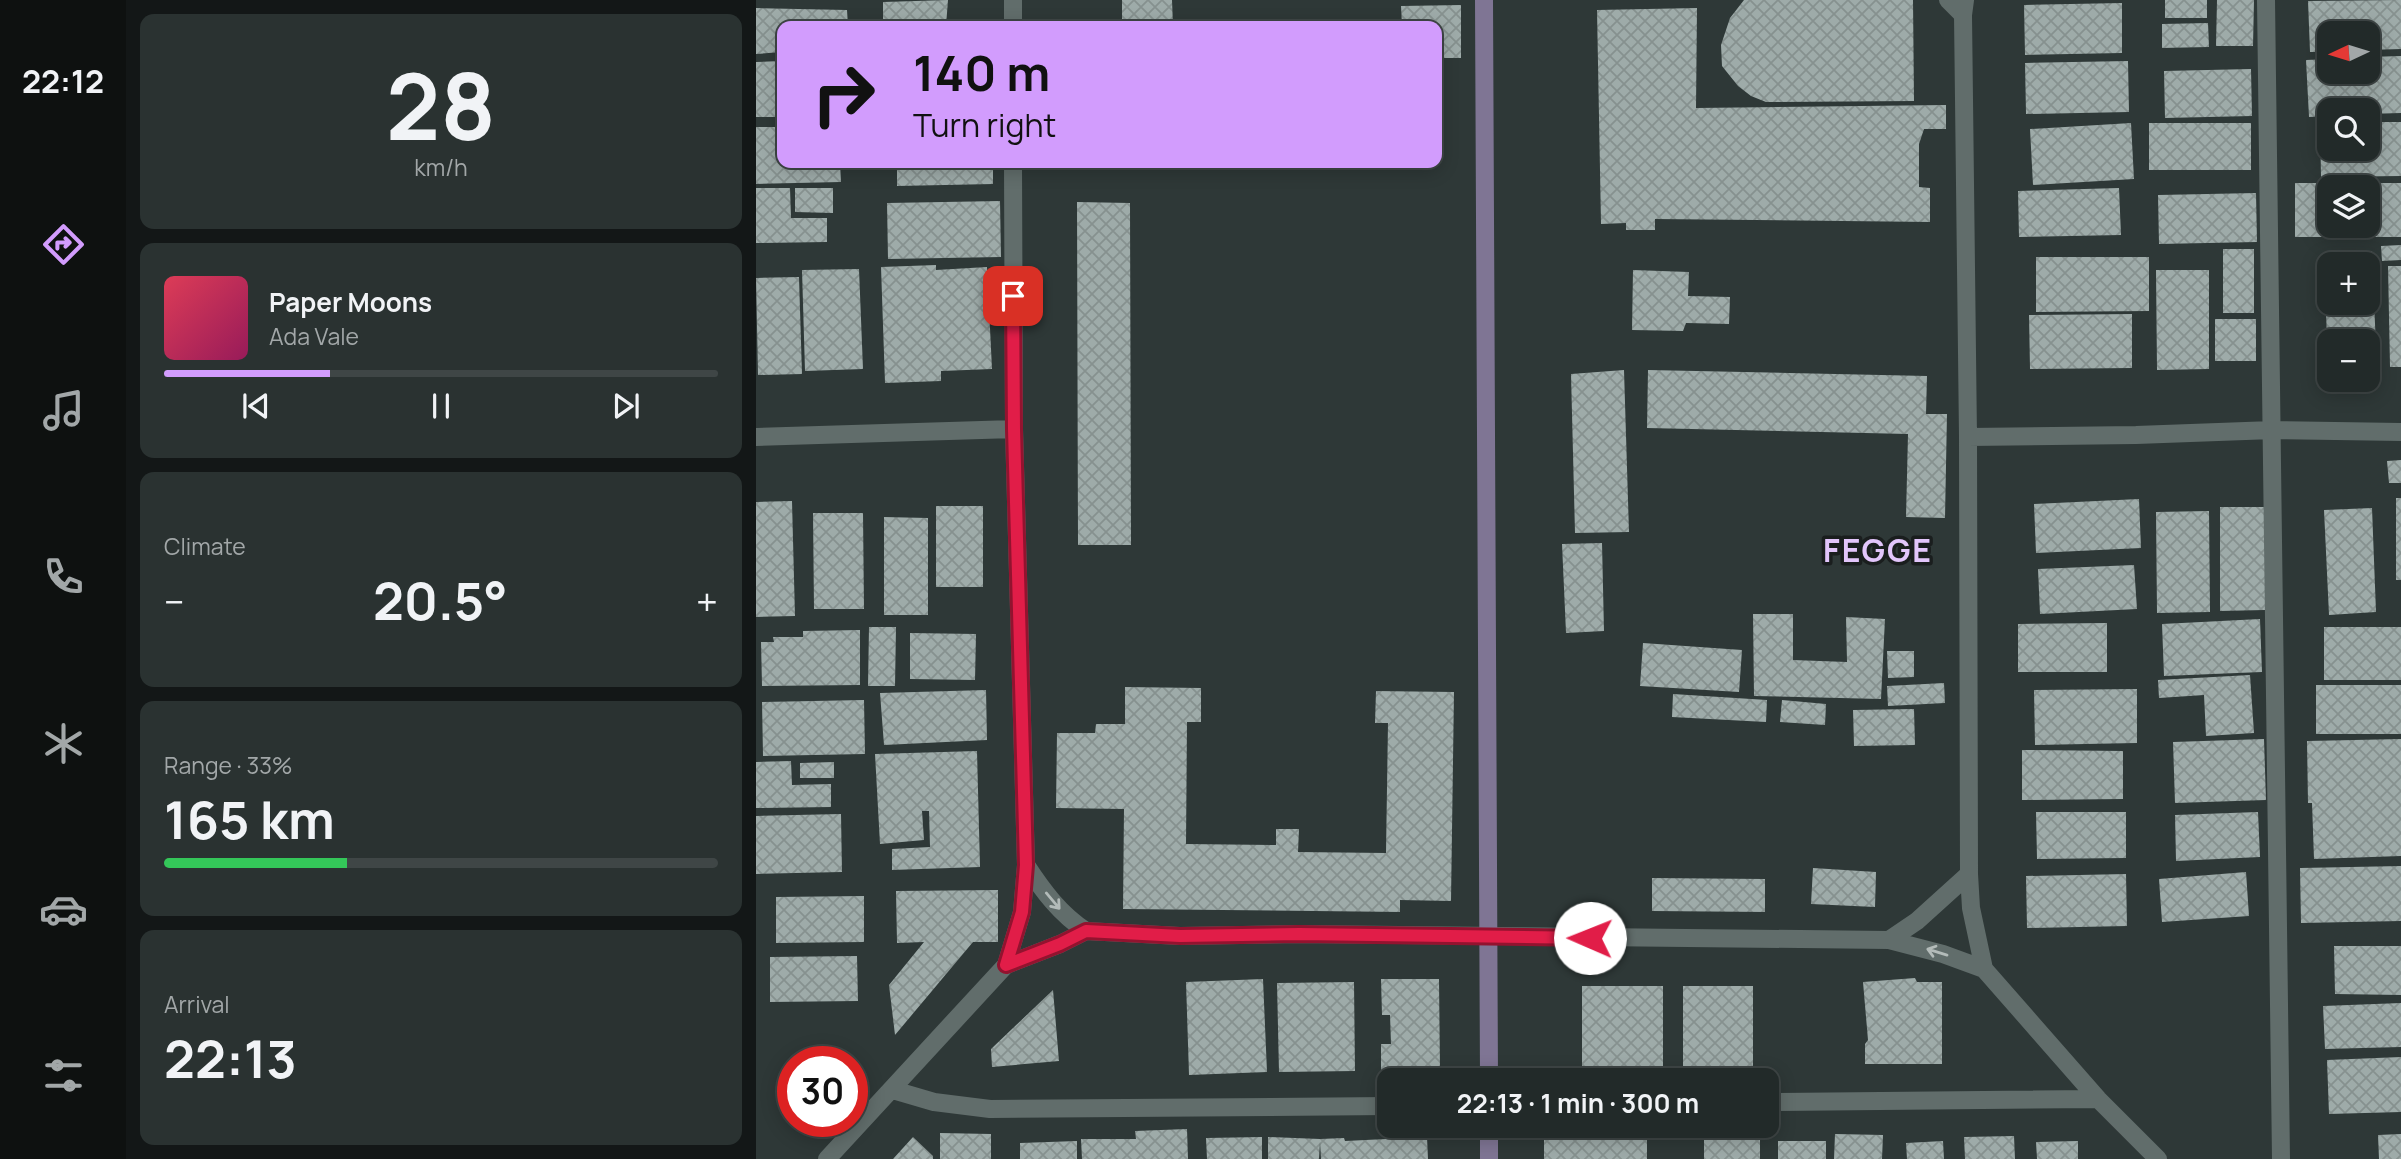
<!DOCTYPE html>
<meta charset="utf-8">
<style>
:root{--surface:#222a29;--page:#2a3231;--text:#f1f3f6;--muted:#a2a7a8;--line:#3f4646;--accent:#d29cfd}
body{margin:0;font-family:Manrope,sans-serif;background:var(--page);color:var(--text);height:100vh;display:flex;flex-direction:column;font-size:26px;white-space:nowrap}
*{box-sizing:border-box;margin:0}
p{font-size:23px;color:var(--muted)}
.icon{flex:none;width:38px;height:38px;fill:none;stroke:currentColor;stroke-width:2;stroke-linecap:round;stroke-linejoin:round}
.map{position:relative;flex:1;overflow:hidden}
.drawer{display:flex;flex-direction:column;gap:14px;padding:14px;background:#131717;width:630px}
.drawer>*{flex:none}
.banner{position:absolute;left:21px;top:21px;width:665px;height:147px;border-radius:14px;box-shadow:0 4px 18px #0003,0 0 0 2px var(--line);background:#d29cfd;color:#111;overflow:hidden}
.needle{width:46px;rotate:266deg}
.fabs{position:absolute;left:1561px;top:21px;display:grid;gap:14px}
.fabs a{display:grid;place-items:center;width:63px;height:63px;border-radius:14px;background:var(--surface);box-shadow:0 4px 18px #0003,0 0 0 2px var(--line);font-size:35px}
.speed{position:absolute;left:21px;top:1046px;display:flex;gap:14px;font-size:35px;font-weight:700;text-align:center}
.speed>*{display:grid;place-content:center;width:91px;height:91px;border-radius:50%;background:var(--surface);box-shadow:0 4px 18px #0003,0 0 0 2px var(--line);line-height:1}
.speed .limit{border:10px solid #d22;background:#fff;color:#111}
.pin{position:absolute;display:grid;place-items:center;width:60px;height:60px;color:#fff;margin:-30px;border-radius:14px;box-shadow:0 4px 10px #0006}
.me{position:absolute;width:77px;margin:-38px;rotate:271deg;stroke-linejoin:round;filter:drop-shadow(0 0 5px #0008)}
.turn{display:flex;align-items:center;gap:24px;height:147px;padding:0 21px;font-size:32px}
.turn .icon{width:91px;height:91px;stroke-width:2.5}
.turn b{display:block;font-size:49px;line-height:60px}
.big{font-size:52px;font-weight:700;line-height:1.1}
.drawer .widget{flex:1;display:flex;flex-direction:column;justify-content:center;gap:10px;min-width:0;padding:0 24px;border-radius:14px;background:var(--page)}
.drawer .dial{align-items:center;gap:0}
.dial b{font-size:91px;line-height:1}
.song{display:flex;align-items:center;gap:21px}
.cover{width:84px;height:84px;border-radius:10px;background:linear-gradient(135deg,hsl(350 70% 55%),hsl(330 70% 35%))}
.played{height:7px;border-radius:4px;background:linear-gradient(90deg,var(--accent) 30%,var(--line) 30%)}
.keys{display:flex;justify-content:space-around;direction:ltr}
.heat{display:flex;justify-content:space-between;align-items:center;font-size:38px;direction:ltr}
.charge{height:10px;border-radius:5px;background:linear-gradient(90deg,#34c759 33%,var(--line) 0)}
.trip{position:absolute;left:621px;top:1068px;width:402px;height:70px;border-radius:14px;background:var(--surface);box-shadow:0 4px 18px #0003,0 0 0 2px var(--line);font-weight:700;line-height:70px;text-align:center}
main{display:flex;flex:1;min-height:0}
.tab-bar{display:flex;flex-direction:column;width:126px;justify-content:space-around;align-items:center;background:#0e1110;color:var(--muted)}
.tab-bar .icon{width:49px;height:49px}
.tab-bar .active{color:var(--accent)}
.tab-bar b{font-size:32px;color:var(--text)}
.map>svg:first-child{display:block}
.building{fill:url(#building-cross-hatch);fill-rule:evenodd}
.lines{fill:none;stroke-linecap:round;stroke-linejoin:round}
.street{stroke:#616d6b;stroke-width:18}
.secondary{stroke:#7f7594;stroke-width:18}
.oneway{stroke:#b3bbb9}
.route-casing{stroke:#92132f;stroke-width:18}
.route{stroke:#e11d48;stroke-width:12}
.labels{text-anchor:middle;stroke-width:7;stroke-linejoin:round;paint-order:stroke}
.district-label{font-size:32px;font-weight:bold;letter-spacing:2px;fill:#e2c5fb;stroke:#1a1e1e}
</style>
<main>
<nav class="tab-bar">
<b>22:12</b>
<svg class="icon active" aria-label="directions" viewBox="0 0 24 24"><path d="M12 3l9 9-9 9-9-9zM9 14v-3h6M13 9l2 2-2 2"/></svg>
<svg class="icon" aria-label="music" viewBox="0 0 24 24"><path d="M9 18V5l10-2v13"/><circle cx="6" cy="18" r="3"/><circle cx="16" cy="16" r="3"/></svg>
<svg class="icon" aria-label="phone" viewBox="0 0 24 24"><path d="M5 4h4l2 5-3 2q2 4 5 5l2-3 5 2v4C11 20 4 13 5 4z"/></svg>
<svg class="icon" aria-label="climate" viewBox="0 0 24 24"><path d="M12 3v18M4 7l16 10M4 17L20 7"/></svg>
<svg class="icon" aria-label="car" viewBox="0 0 24 24"><path d="M5 17H2v-5l4-1 3-4h7l3 4 3 1v5h-3M9 17h6M6 11h13"/><circle cx="7" cy="17" r="2"/><circle cx="17" cy="17" r="2"/></svg>
<svg class="icon" aria-label="filters" viewBox="0 0 24 24"><path d="M4 7h16M4 17h16"/><circle cx="9" cy="7" r="2"/><circle cx="15" cy="17" r="2"/></svg>
</nav>
<section class="drawer">
<div class="widget dial"><b>28</b><p>km/h</p></div>
<div class="widget">
<div class="song"><i class="cover"></i><div><b>Paper Moons</b><p>Ada Vale</p></div></div>
<div class="played"></div>
<div class="keys"><svg class="icon" aria-label="previous" viewBox="0 0 24 24"><path d="M18 5L8 12l10 7zM5 5v14"/></svg><svg class="icon" aria-label="pause" viewBox="0 0 24 24"><path d="M8 5v14M16 5v14"/></svg><svg class="icon" aria-label="next" viewBox="0 0 24 24"><path d="M6 5l10 7-10 7zM19 5v14"/></svg></div>
</div>
<div class="widget"><p>Climate</p>
<div class="heat"><a>−</a><b class="big">20.5°</b><a>+</a></div>
</div>
<div class="widget"><p>Range · 33%</p><b class="big">165 km</b><div class="charge"></div></div>
<div class="widget"><p>Arrival</p><b class="big">22:13</b></div>
</section>
<div class="map">
<svg width="1645" height="1159" viewBox="0 0 1645 1159">
<defs>
<pattern id="building-cross-hatch" width="8" height="8" patternUnits="userSpaceOnUse" patternTransform="scale(1.75)"><rect width="8" height="8" fill="#9eaba9"/><path d="M0 0l8 8M0 8l8-8" fill="none" stroke="#86918f"/></pattern>
</defs>
<rect width="100%" height="100%" fill="#2e3837"/>
<!-- building -->
<path class="building" d="M 192,0 L 190,26 L 167,26 L 167,19 L 127,20 L 127,2 Z
M 366,0 L 416,0 L 417,26 L 366,26 Z
M 988,0 L 1157,0 L 1158,101 L 1010,102 L 995,96 L 982,86 L 966,66 L 965,45 L 974,18 Z
M 1409,0 L 1451,0 L 1451,18 L 1409,18 Z
M 1461,0 L 1498,0 L 1497,46 L 1460,46 Z
M 1645,0 L 1645,49 L 1612,50 L 1612,33 L 1573,33 L 1573,52 L 1554,52 L 1552,1 Z
M 1366,3 L 1366,53 L 1269,55 L 1268,5 Z
M 705,5 L 705,58 L 681,58 L 681,26 L 646,26 L 645,6 Z
M 0,8 L 91,10 L 92,26 L 71,26 L 71,21 L 29,23 L 29,26 L 26,26 L 26,52 L 0,54 Z
M 941,8 L 940,108 L 1190,105 L 1190,129 L 1168,129 L 1163,144 L 1163,187 L 1174,188 L 1174,222 L 899,219 L 899,230 L 870,230 L 870,223 L 845,224 L 841,10 Z
M 1452,23 L 1453,47 L 1406,48 L 1406,24 Z
M 1645,56 L 1645,113 L 1612,114 L 1612,110 L 1573,110 L 1573,116 L 1553,117 L 1550,60 L 1573,59 L 1573,72 L 1612,72 L 1612,57 Z
M 26,61 L 26,117 L 0,117 L 0,62 Z
M 1372,61 L 1373,112 L 1270,114 L 1269,63 Z
M 1495,69 L 1496,116 L 1409,118 L 1408,71 Z
M 1612,122 L 1645,122 L 1645,176 L 1565,177 L 1564,123 L 1573,123 L 1573,149 L 1612,149 Z
M 1375,123 L 1378,179 L 1277,185 L 1274,129 Z
M 1393,123 L 1495,123 L 1495,170 L 1393,170 Z
M 0,127 L 26,127 L 26,163 L 84,163 L 85,182 L 0,184 Z
M 141,163 L 237,163 L 237,184 L 141,186 Z
M 1539,183 L 1645,183 L 1645,237 L 1539,237 ZM 1573,187 L 1612,187 L 1612,226 L 1573,226 Z
M 0,188 L 34,188 L 35,218 L 71,218 L 71,242 L 0,243 Z
M 39,188 L 77,188 L 77,213 L 39,212 Z
M 1363,188 L 1365,235 L 1263,237 L 1262,191 Z
M 1500,193 L 1501,242 L 1403,244 L 1402,195 Z
M 244,201 L 245,257 L 132,259 L 131,203 Z
M 321,202 L 374,203 L 375,545 L 322,545 Z
M 1645,245 L 1645,260 L 1626,261 L 1625,246 Z
M 1467,249 L 1498,249 L 1498,313 L 1467,313 Z
M 1616,251 L 1621,372 L 1612,373 L 1612,341 L 1571,341 L 1568,253 ZM 1573,264 L 1612,264 L 1612,303 L 1573,303 Z
M 1280,257 L 1393,257 L 1393,311 L 1280,312 Z
M 180,265 L 180,270 L 231,267 L 236,369 L 185,371 L 185,381 L 129,383 L 125,267 Z
M 1632,266 L 1645,266 L 1645,367 L 1634,367 Z
M 103,269 L 107,369 L 49,371 L 46,270 Z
M 877,270 L 933,272 L 932,296 L 974,297 L 973,324 L 930,323 L 927,331 L 876,330 Z
M 1400,270 L 1453,270 L 1453,369 L 1401,370 Z
M 43,277 L 46,374 L 2,375 L 0,278 Z
M 1376,314 L 1376,368 L 1274,369 L 1273,315 Z
M 1459,319 L 1500,319 L 1500,361 L 1459,361 Z
M 868,370 L 873,532 L 819,533 L 815,374 Z
M 892,370 L 1171,376 L 1170,414 L 1191,414 L 1189,518 L 1150,517 L 1152,434 L 891,428 Z
M 1645,460 L 1645,483 L 1633,483 L 1631,461 Z
M 1640,498 L 1645,498 L 1645,580 L 1640,580 Z
M 1383,499 L 1385,548 L 1280,553 L 1278,504 Z
M 36,501 L 39,616 L 0,617 L 0,502 Z
M 180,506 L 227,506 L 227,587 L 180,587 Z
M 1464,507 L 1509,507 L 1509,610 L 1464,611 Z
M 1616,508 L 1620,612 L 1573,615 L 1568,510 Z
M 1453,511 L 1454,612 L 1401,613 L 1400,512 Z
M 57,513 L 107,513 L 108,609 L 58,609 Z
M 128,517 L 172,518 L 172,615 L 128,615 Z
M 846,543 L 848,631 L 810,633 L 806,544 Z
M 1378,565 L 1381,609 L 1284,614 L 1282,569 Z
M 997,614 L 1037,614 L 1037,660 L 1091,662 L 1090,617 L 1129,619 L 1125,699 L 998,696 Z
M 1504,619 L 1506,672 L 1408,676 L 1406,624 Z
M 1351,623 L 1351,672 L 1262,672 L 1262,624 Z
M 113,627 L 140,627 L 139,686 L 112,686 Z
M 1568,627 L 1645,627 L 1645,680 L 1568,680 Z
M 104,630 L 104,685 L 6,686 L 5,642 L 18,642 L 17,637 L 47,637 L 47,631 Z
M 154,633 L 220,634 L 219,680 L 154,679 Z
M 887,643 L 986,650 L 983,692 L 884,686 Z
M 1131,651 L 1158,651 L 1158,677 L 1132,678 Z
M 1494,675 L 1498,733 L 1450,736 L 1448,695 L 1403,698 L 1402,680 Z
M 1188,683 L 1189,703 L 1132,706 L 1131,686 Z
M 1560,685 L 1645,685 L 1645,734 L 1560,734 Z
M 369,687 L 445,688 L 445,722 L 431,722 L 430,844 L 520,845 L 520,829 L 543,829 L 542,852 L 630,853 L 632,723 L 619,723 L 620,691 L 698,692 L 695,901 L 644,900 L 644,912 L 367,909 L 368,809 L 300,808 L 301,733 L 339,733 L 340,724 L 369,724 Z
M 1381,689 L 1381,743 L 1279,745 L 1278,690 Z
M 230,690 L 231,740 L 128,745 L 124,693 Z
M 917,694 L 1011,700 L 1010,722 L 916,717 Z
M 108,700 L 109,754 L 7,756 L 6,702 Z
M 1026,700 L 1070,704 L 1069,725 L 1024,722 Z
M 1158,709 L 1159,745 L 1098,746 L 1097,710 Z
M 1508,739 L 1510,800 L 1419,803 L 1417,742 Z
M 1645,739 L 1645,856 L 1558,859 L 1556,803 L 1552,803 L 1551,741 Z
M 1266,750 L 1367,751 L 1367,799 L 1266,800 Z
M 221,751 L 224,867 L 136,870 L 136,849 L 174,847 L 173,811 L 166,811 L 168,840 L 124,844 L 119,754 Z
M 35,761 L 36,785 L 75,784 L 75,807 L 0,808 L 0,762 Z
M 78,762 L 78,778 L 44,778 L 44,763 Z
M 1280,812 L 1370,812 L 1370,858 L 1281,859 Z
M 1502,812 L 1504,857 L 1420,861 L 1419,815 Z
M 85,814 L 86,872 L 0,874 L 0,816 Z
M 1645,866 L 1645,921 L 1545,923 L 1544,868 Z
M 1057,868 L 1120,872 L 1119,907 L 1055,904 Z
M 1490,872 L 1493,916 L 1406,922 L 1403,879 Z
M 1370,874 L 1371,926 L 1271,928 L 1270,876 Z
M 896,878 L 1009,879 L 1009,912 L 896,911 Z
M 242,890 L 242,942 L 217,942 L 139,1035 L 133,985 L 168,942 L 141,943 L 140,891 Z
M 108,896 L 108,942 L 20,943 L 20,897 Z
M 1578,946 L 1645,946 L 1645,995 L 1579,994 Z
M 101,956 L 102,1001 L 14,1002 L 14,957 Z
M 1159,978 L 1161,982 L 1186,982 L 1186,1064 L 1109,1064 L 1109,1044 L 1112,1040 L 1107,982 Z
M 507,979 L 511,1072 L 433,1075 L 430,982 Z
M 625,979 L 683,979 L 684,1070 L 625,1070 L 625,1044 L 635,1044 L 634,1015 L 626,1015 Z
M 598,982 L 599,1071 L 523,1072 L 521,983 Z
M 826,986 L 907,986 L 907,1075 L 826,1075 Z
M 927,986 L 997,986 L 997,1071 L 927,1071 Z
M 297,990 L 303,1061 L 236,1067 L 235,1049 Z
M 1645,1003 L 1645,1047 L 1569,1049 L 1567,1006 Z
M 1645,1057 L 1645,1112 L 1573,1114 L 1571,1060 Z
M 431,1129 L 432,1159 L 326,1159 L 325,1139 L 380,1139 L 379,1131 Z
M 184,1133 L 235,1134 L 235,1159 L 184,1159 Z
M 891,1133 L 891,1159 L 788,1159 L 788,1134 Z
M 1079,1134 L 1127,1135 L 1126,1159 L 1078,1159 Z
M 1645,1134 L 1645,1159 L 1623,1159 L 1622,1135 Z
M 1258,1136 L 1259,1159 L 1209,1159 L 1208,1137 Z
M 157,1137 L 177,1156 L 177,1159 L 137,1159 Z
M 506,1137 L 506,1159 L 451,1159 L 450,1138 Z
M 512,1137 L 564,1139 L 588,1138 L 589,1141 L 671,1137 L 672,1159 L 565,1159 L 564,1142 L 563,1159 L 512,1159 Z
M 948,1137 L 1004,1137 L 1004,1159 L 948,1159 Z
M 321,1141 L 321,1159 L 264,1159 L 264,1143 Z
M 1022,1141 L 1070,1141 L 1070,1159 L 1022,1159 Z
M 1187,1141 L 1188,1159 L 1151,1159 L 1150,1143 Z
M 1322,1141 L 1322,1159 L 1281,1159 L 1280,1142 Z"/>
<g class="lines">
<!-- street -->
<path class="street" d="M 257,0 L 257,26
M 1192,0 L 1207,15
M 1510,0 L 1525,1159
M 0,437 L 258,429
M 1212,437 L 1380,435 L 1517,430 L 1645,432
M 270,865 C 287,891 304,914 330,931
M 1213,874 L 1215,908 L 1228,969 L 1342,1099 L 1402,1159
M 1133,940 L 1187,954 L 1228,969
M 250,965 L 304,944 L 330,931 L 424,936 L 543,934 L 1133,940 L 1161,921 L 1213,874 L 1212,437 L 1207,15 L 1209,0
M 137,1090 L 178,1102 L 234,1109 L 634,1106
M 1012,1102 L 1342,1099
M 71,1159 L 250,965 L 266,912 L 270,865 L 258,429 L 257,163"/>
<!-- secondary -->
<path class="secondary" d="M 728,0 L 733,1080
M 733,1159 L 733,1125"/>
</g>
<!-- one-way arrows -->
<defs><path id="oneway-shaft" d="M-6 0H5M1.5-3L5.5 0L1.5 3" fill="none" stroke-width="1.6" stroke-linecap="round" stroke-linejoin="round" transform="scale(1.75)"/></defs>
<g class="oneway">
<use href="#oneway-shaft" transform="translate(297 901) rotate(50)"/>
<use href="#oneway-shaft" transform="translate(1181 952) rotate(-163)"/>
</g>
<g class="lines">
<!-- route casing -->
<g class="route-casing">
<path id="route" d="M 257,296 L 258,429 L 270,865 L 266,912 L 250,965 L 304,944 L 330,931 L 424,936 L 543,934 L 834,938"/>
</g>
<!-- route -->
<use href="#route" class="route"/>
</g>
<g class="labels">
<!-- district labels -->
<g class="district-label">
<text x="1122" y="562">FEGGE</text>
</g>
</g>
</svg>
<div class="fabs">
<a><svg class="needle" viewBox="-14 -14 28 28"><path d="M0-13l5 13h-10z" fill="#e53935"/><path d="M0 13l5-13h-10z" fill="#a2a7a8"/></svg></a>
<a><svg class="icon" aria-label="search" viewBox="0 0 24 24"><circle cx="10" cy="10" r="6"/><path d="M15 15l6 6"/></svg></a>
<a><svg class="icon" aria-label="layers" viewBox="0 0 24 24"><path d="M12 4l9 5-9 5-9-5zM3 14l9 5 9-5"/></svg></a>
<a>+</a>
<a>−</a>
</div>
<div class="speed"><div class="limit">30</div></div>
<div class="pin" style="left:257px;top:296px;background:#d93025"><svg class="icon" aria-label="arrive" viewBox="0 0 24 24"><path d="M6 21V4h12l-3 4 3 4H6"/></svg></div>
<svg class="me" style="left:834px;top:938px" viewBox="-20 -20 40 40"><circle r="19" fill="#fff"/><path d="M0-13L10 11 0 6-10 11z" fill="#e11d48"/></svg>
<div class="trip">22:13 · 1 min · 300 m</div>
<div class="banner">
<div class="turn"><svg class="icon" aria-label="right" viewBox="0 0 24 24"><path d="M7 20v-9h11M14 6l5 5-5 5"/></svg><div><b>140 m</b>Turn right</div></div>
</div>
</div>
</main>
